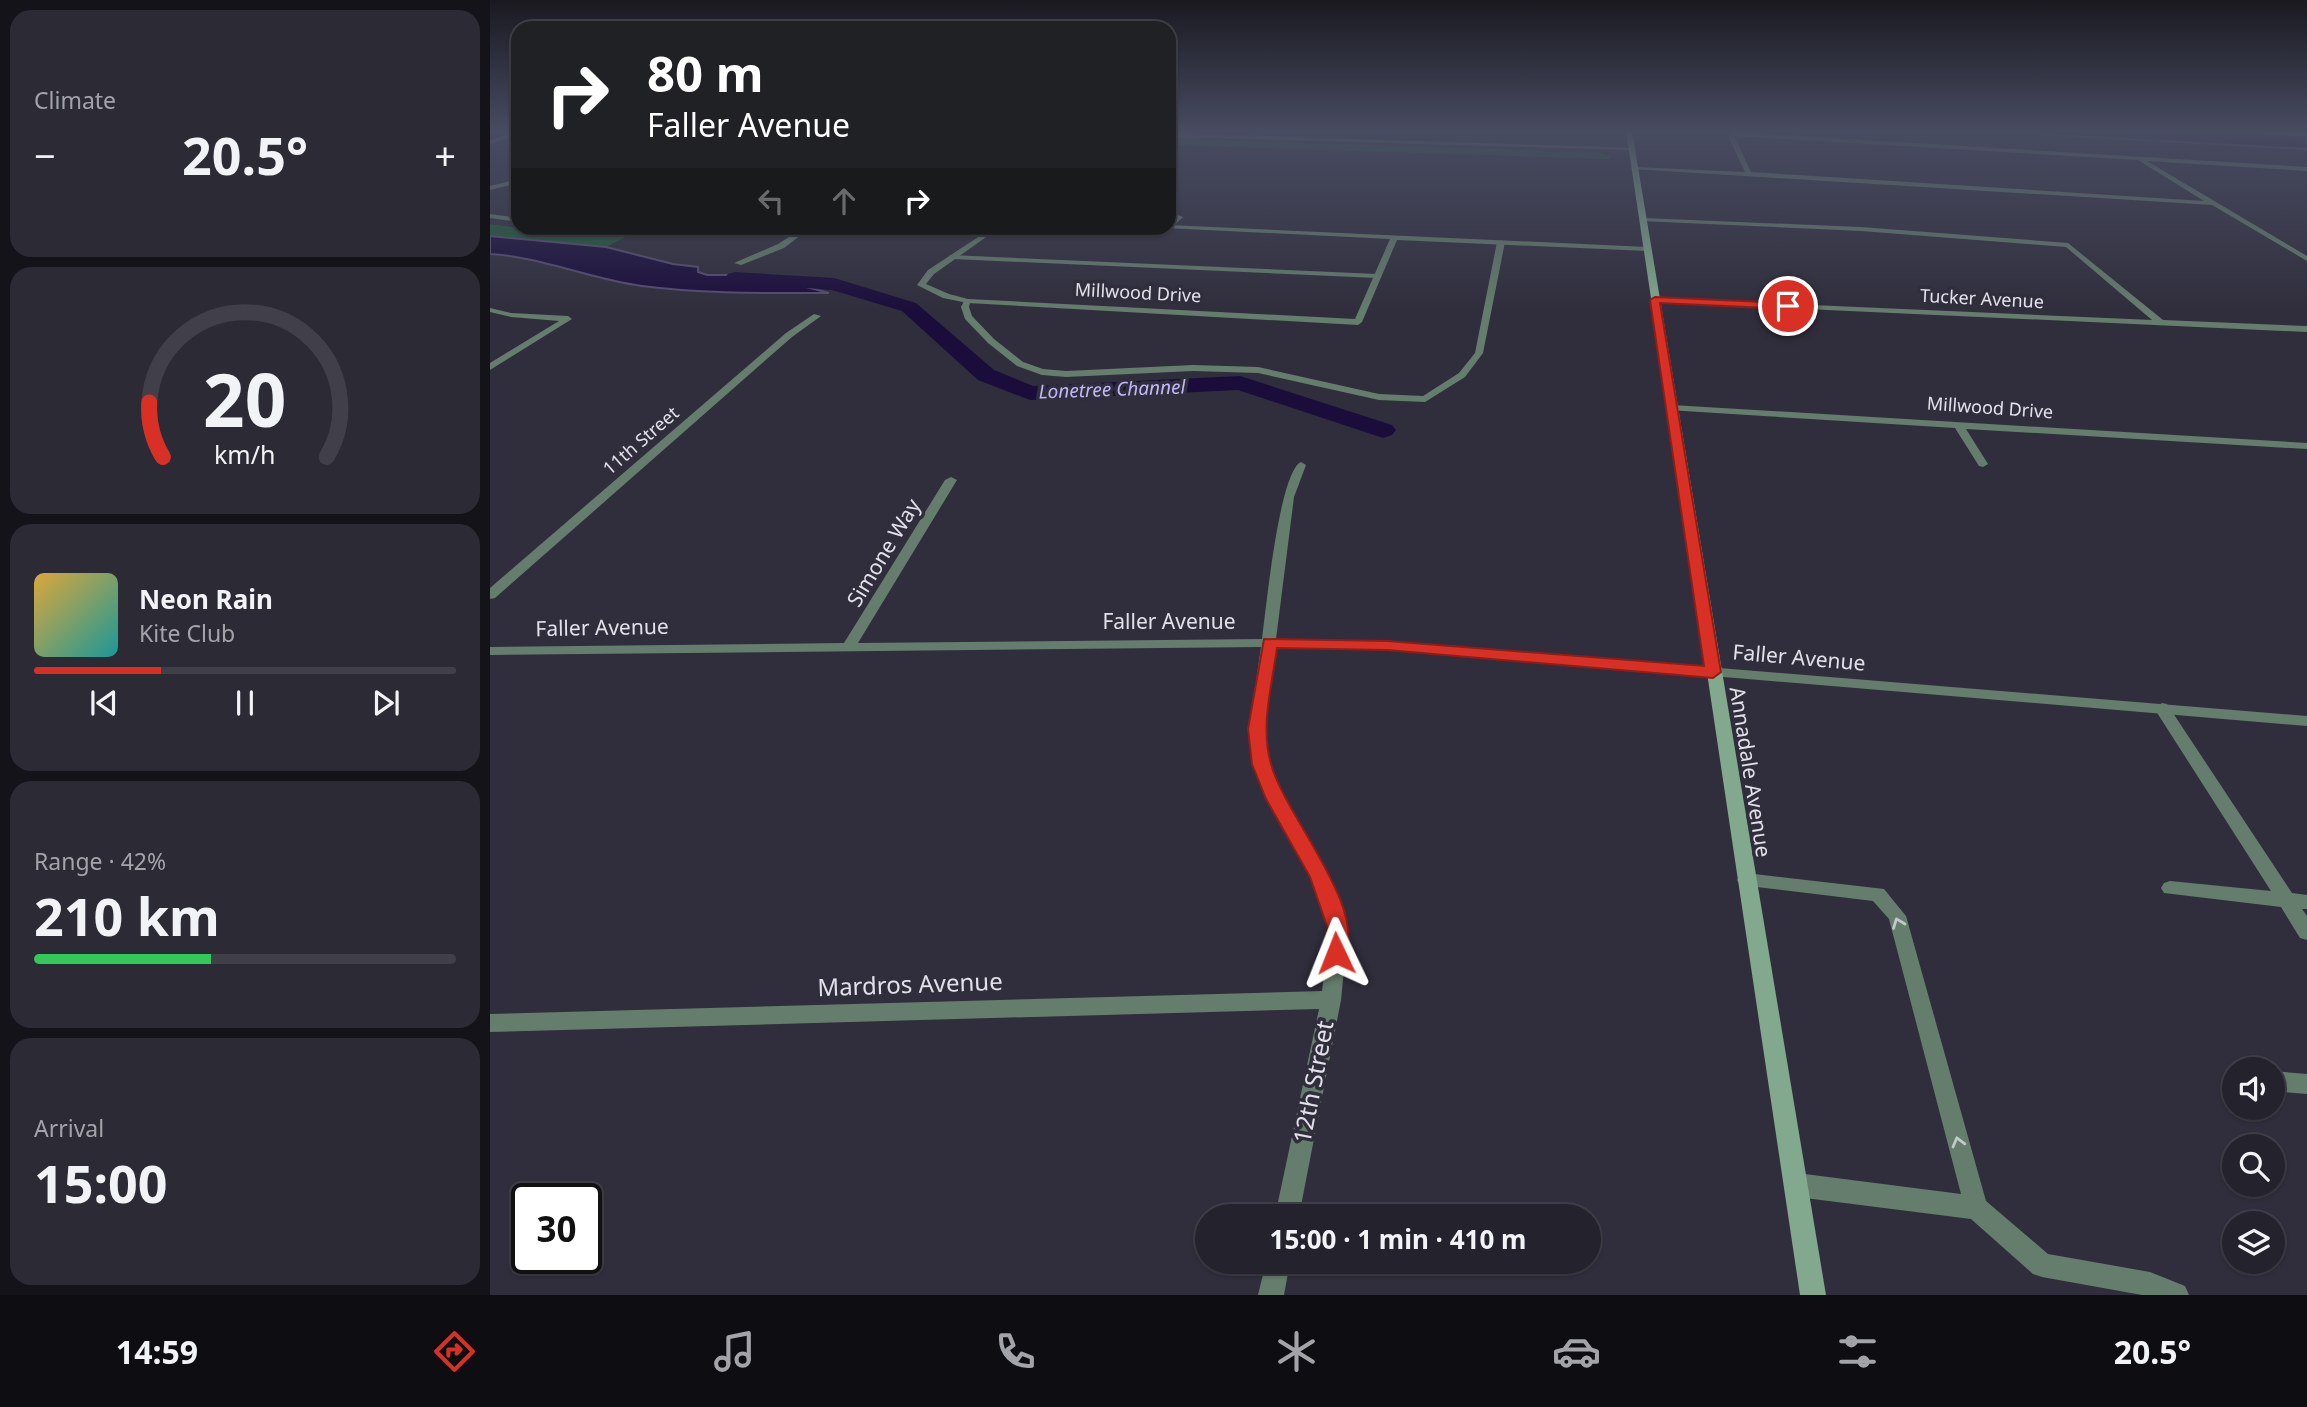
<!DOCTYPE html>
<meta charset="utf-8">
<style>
:root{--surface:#24222d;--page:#2c2a35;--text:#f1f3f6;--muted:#a3a4aa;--line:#413f49;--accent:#d93025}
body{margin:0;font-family:"Noto Sans",sans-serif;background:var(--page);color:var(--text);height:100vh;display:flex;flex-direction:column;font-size:26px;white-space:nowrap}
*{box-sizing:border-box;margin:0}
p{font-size:23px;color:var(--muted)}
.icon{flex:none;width:38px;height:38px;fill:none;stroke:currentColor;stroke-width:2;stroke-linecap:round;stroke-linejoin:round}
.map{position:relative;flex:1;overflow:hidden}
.side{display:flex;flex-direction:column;gap:10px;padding:10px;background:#141319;width:490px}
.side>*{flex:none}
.hud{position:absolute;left:21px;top:21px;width:665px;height:214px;border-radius:21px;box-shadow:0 2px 5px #0004,0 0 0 2px var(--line);background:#202124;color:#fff;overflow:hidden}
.buttons{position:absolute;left:1732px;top:1057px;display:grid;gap:14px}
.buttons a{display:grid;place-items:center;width:63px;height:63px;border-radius:50%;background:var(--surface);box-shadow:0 2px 5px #0004,0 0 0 2px var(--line);font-size:35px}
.speed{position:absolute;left:21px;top:1183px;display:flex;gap:14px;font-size:35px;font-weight:700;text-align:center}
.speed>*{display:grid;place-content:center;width:91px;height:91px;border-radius:50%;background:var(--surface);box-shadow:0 2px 5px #0004,0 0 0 2px var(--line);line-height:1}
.speed .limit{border:4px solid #111;border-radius:10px;background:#fff;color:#111}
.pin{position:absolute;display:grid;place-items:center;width:60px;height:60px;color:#fff;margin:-30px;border:4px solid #fff;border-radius:50%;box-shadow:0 2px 7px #0007}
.me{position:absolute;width:77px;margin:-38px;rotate:358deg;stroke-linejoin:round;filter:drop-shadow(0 0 5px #0008)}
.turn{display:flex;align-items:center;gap:24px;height:147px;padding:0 21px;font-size:32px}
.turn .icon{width:91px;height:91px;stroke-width:2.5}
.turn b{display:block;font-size:49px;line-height:60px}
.lanes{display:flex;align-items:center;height:66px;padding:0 21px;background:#0003;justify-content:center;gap:35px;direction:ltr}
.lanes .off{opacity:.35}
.big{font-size:52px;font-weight:700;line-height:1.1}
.side .card{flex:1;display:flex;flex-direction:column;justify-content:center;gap:10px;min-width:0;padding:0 24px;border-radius:21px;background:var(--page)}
.side .dial{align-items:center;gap:0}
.dial svg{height:182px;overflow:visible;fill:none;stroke:var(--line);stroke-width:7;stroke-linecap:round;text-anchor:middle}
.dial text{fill:var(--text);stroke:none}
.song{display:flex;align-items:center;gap:21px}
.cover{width:84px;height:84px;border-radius:10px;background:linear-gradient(135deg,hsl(40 70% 55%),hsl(180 70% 35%))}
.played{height:7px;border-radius:4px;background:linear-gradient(90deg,var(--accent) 30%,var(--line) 30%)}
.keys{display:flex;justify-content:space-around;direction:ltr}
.heat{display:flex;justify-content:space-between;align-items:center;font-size:38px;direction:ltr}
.charge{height:10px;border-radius:5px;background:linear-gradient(90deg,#34c759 42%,var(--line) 0)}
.trip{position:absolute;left:705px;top:1204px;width:406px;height:70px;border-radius:35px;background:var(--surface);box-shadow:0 2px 5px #0004,0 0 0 2px var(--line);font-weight:700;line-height:70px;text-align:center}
.tabs{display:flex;height:112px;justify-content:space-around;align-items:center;background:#0e0e12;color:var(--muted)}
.tabs .icon{width:49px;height:49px}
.tabs .active{color:var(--accent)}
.tabs b{font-size:32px;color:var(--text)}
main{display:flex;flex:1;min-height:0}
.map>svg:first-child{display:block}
.green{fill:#215937}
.water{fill:#1a0d3b;stroke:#564d70;stroke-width:2}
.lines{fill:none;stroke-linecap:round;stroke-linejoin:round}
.canal{fill:#1a0d3b;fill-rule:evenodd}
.lane{fill:#657d6c;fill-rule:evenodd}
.street{fill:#657d6c;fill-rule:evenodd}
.secondary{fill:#82a88d;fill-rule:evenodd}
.oneway{stroke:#c3c8ca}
.route{fill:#d93025;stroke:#8d1f18;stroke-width:2}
.labels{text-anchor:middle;stroke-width:7;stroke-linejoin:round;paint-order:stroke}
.far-street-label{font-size:18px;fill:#e2e1ea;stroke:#302e3c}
.far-water-label{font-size:19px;font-style:italic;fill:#c1b8f9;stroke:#302e3c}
.street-label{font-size:21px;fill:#e2e1ea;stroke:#302e3c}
.near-street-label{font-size:24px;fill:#e2e1ea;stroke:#302e3c}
</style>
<main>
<section class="side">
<div class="card"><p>Climate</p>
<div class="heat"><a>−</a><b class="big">20.5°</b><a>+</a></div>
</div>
<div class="card dial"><svg viewBox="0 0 100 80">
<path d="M14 69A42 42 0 1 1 86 69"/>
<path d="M14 69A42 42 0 0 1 8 45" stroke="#d93025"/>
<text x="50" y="56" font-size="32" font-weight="700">20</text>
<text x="50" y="72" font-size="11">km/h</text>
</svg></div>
<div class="card">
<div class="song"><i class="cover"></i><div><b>Neon Rain</b><p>Kite Club</p></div></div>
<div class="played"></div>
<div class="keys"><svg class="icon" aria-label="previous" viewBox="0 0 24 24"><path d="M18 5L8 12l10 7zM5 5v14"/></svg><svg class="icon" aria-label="pause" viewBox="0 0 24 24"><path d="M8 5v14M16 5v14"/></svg><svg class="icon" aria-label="next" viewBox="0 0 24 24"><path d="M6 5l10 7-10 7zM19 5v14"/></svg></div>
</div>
<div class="card"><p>Range · 42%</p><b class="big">210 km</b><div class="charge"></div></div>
<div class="card"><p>Arrival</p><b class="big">15:00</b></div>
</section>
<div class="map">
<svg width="1817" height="1295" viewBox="0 0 1817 1295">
<rect width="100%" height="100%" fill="#302e3c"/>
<!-- green -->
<path class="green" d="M 679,138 L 1108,153 L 1120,156 L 1120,159 L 679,145 Z
M 0,224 L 28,228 L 153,228 L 116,247 L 0,236 Z"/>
<!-- water -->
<path class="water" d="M 1490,131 L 1725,131 L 1817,136 L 1817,149 Z
M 0,236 L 116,247 L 183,264 L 208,267 L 208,272 L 217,275 L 271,275 L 339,293 C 276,293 214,294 152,286 C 100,279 52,257 0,254 Z"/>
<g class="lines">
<!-- canal -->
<path class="canal" d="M 245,272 L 344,278 L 426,303 L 504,370 L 543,386 L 750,376 L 902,425 L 906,430 L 902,435 L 893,438 L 884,435 L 748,390 L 540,400 L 488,380 L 412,311 L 342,290 L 238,282 L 235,278 L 238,274 Z"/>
<!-- lane -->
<path class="lane" d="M 679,212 L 693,217 L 680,229 L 677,228 L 685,218 L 679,216 Z
M 1011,240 L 1015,242 L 993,353 L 975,377 L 935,402 L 889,400 L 768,373 L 703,371 L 576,377 L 552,375 L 527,366 L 498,343 L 475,319 L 471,307 L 475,299 L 481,299 L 479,307 L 482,316 L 504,339 L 533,362 L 553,369 L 576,371 L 703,365 L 768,367 L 889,394 L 933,396 L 969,373 L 985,353 L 1007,242 Z
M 460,255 L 887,274 L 891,276 L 887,278 L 463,259 L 459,257 Z
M 1672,703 L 1677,704 L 1802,893 L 1817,895 L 1817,909 L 1812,909 L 1817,916 L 1817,940 L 1810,938 L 1791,907 L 1674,893 L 1671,888 L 1674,883 L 1680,881 L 1781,891 L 1664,708 Z
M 1256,873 L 1394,889 L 1416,916 L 1496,1201 L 1558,1254 L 1660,1272 L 1695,1286 L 1699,1295 L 1652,1295 L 1552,1277 L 1543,1274 L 1481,1219 L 1307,1197 L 1299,1193 L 1295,1185 L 1299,1177 L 1307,1173 L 1471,1194 L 1399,919 L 1383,901 L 1250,885 L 1247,880 L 1250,875 Z
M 1783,1071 L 1817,1074 L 1817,1094 L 1783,1091 Z"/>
<!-- street -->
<path class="street" d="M 28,131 L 28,135 L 0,144 L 0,140 Z
M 1243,132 L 1817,167 L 1817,171 L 1657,161 L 1817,256 L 1817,261 L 1722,205 L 1142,169 L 1145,167 L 1255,172 L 1238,136 ZM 1244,136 L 1648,160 L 1714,201 L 1261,172 Z
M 679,133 L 1142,148 L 1145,150 L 679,137 Z
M 28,179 L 28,183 L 0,190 L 0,186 Z
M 0,214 L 28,218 L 28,222 L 0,218 Z
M 1153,218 L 1371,227 L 1578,243 L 1673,320 L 1817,326 L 1817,332 L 1165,302 L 1161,300 L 1162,298 L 1662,320 L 1576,247 L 1371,231 L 1151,221 Z
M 679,225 L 1157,247 L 1161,249 L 1157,251 L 907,240 L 872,322 L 868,325 L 478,303 L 453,298 L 427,285 L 438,270 L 502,228 L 509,228 L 444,274 L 436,284 L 459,294 L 478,299 L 865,319 L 900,239 L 677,228 Z
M 313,228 L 320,228 L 294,248 L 251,265 L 244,263 L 288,244 Z
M 0,308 L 21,313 L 78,316 L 82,319 L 0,370 L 0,363 L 69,321 L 21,317 L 0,312 Z
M 324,314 L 331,316 L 302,337 L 5,598 L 0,599 L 0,588 L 296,333 Z
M 1182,405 L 1817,443 L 1817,449 L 1476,429 L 1498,464 L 1493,467 L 1489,466 L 1465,428 L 1178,410 L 1177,408 Z
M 811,462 L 816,465 L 804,497 L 786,639 L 949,645 L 1817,716 L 1817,726 L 949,653 L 834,647 L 785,647 L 775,729 L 779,764 L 794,799 L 839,876 L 858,929 L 851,1000 L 809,1216 L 785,1216 L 829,1009 L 0,1032 L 0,1014 L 832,991 L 840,929 L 821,877 L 778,799 L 763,764 L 759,729 L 771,647 L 0,655 L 0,647 L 354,643 L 455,480 L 461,477 L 467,480 L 368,643 L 772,639 C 776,610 789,472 811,462 Z
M 776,1262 L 800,1262 L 794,1295 L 768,1295 Z"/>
<!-- secondary -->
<path class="secondary" d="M 1136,131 L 1142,131 L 1336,1295 L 1310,1295 Z
M 1761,131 L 1817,132 L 1817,136 L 1764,133 Z"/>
</g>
<!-- one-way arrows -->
<defs><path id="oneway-chevron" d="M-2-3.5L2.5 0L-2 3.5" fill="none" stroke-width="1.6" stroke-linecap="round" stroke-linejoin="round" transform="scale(1.75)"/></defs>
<g class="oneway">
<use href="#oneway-chevron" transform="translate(1408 923) rotate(-111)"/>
<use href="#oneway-chevron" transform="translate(1468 1142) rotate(-105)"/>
</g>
<!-- sky -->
<linearGradient id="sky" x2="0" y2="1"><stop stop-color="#1a1921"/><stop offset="0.42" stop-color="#484c61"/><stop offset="1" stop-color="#484c61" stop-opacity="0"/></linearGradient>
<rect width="1817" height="312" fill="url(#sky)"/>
<!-- route -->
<path class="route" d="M 1165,297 L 1298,303 L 1302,306 L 1298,309 L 1170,303 L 1231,672 L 1223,678 L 897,650 L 787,648 C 782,685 770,727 781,764 C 795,816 879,908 854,959 L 846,962 L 838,959 L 835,953 L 838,929 L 820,877 L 776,799 L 762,764 L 758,729 L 774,639 L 897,641 L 1214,666 L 1160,300 Z"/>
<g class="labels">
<!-- far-street labels -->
<g class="far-street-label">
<text transform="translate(648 293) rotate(3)" y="6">Millwood Drive</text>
<text transform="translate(1492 299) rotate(3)" y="6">Tucker Avenue</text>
<text transform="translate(1500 408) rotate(4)" y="6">Millwood Drive</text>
<text transform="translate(151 441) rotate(-41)" y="6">11th Street</text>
</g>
<!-- far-water labels -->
<g class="far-water-label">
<text transform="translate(622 389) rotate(-2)" y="7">Lonetree Channel</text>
</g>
<!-- street labels -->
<g class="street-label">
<text transform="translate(394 553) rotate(-59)" y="7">Simone Way</text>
<text x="679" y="629">Faller Avenue</text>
<text transform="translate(112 628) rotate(-1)" y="7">Faller Avenue</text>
<text transform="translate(1309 658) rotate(5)" y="7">Faller Avenue</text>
<text transform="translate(1260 772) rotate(81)" y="7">Annadale Avenue</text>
</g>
<!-- near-street labels -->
<g class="near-street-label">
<text transform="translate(420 985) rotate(-2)" y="8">Mardros Avenue</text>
<text transform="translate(824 1082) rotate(-79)" y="8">12th Street</text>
</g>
</g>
</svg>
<div class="buttons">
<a><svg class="icon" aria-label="sound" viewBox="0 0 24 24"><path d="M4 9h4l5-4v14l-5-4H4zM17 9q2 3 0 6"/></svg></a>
<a><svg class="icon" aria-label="search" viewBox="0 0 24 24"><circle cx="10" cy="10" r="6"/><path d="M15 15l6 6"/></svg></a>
<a><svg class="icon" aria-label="layers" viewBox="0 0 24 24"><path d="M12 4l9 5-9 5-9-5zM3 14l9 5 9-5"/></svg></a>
</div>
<div class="speed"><div class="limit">30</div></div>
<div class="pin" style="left:1298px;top:306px;background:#d93025"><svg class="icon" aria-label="arrive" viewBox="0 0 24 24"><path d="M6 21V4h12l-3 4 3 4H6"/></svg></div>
<svg class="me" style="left:846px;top:953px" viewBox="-20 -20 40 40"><path d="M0-17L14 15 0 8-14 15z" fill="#d93025" stroke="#fff" stroke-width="4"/></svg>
<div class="trip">15:00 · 1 min · 410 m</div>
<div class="hud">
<div class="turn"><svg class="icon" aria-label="right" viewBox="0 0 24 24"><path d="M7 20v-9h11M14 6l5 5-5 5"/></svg><div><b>80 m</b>Faller Avenue</div></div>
<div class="lanes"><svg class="icon off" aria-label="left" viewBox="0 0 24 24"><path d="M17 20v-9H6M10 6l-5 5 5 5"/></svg><svg class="icon off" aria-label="ahead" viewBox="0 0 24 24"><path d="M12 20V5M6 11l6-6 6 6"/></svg><svg class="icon" aria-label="right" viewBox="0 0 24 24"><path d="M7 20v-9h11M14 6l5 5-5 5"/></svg></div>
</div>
</div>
</main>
<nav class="tabs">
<b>14:59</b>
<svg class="icon active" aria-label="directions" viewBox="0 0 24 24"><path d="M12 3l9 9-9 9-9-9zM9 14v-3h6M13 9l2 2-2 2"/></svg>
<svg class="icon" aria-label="music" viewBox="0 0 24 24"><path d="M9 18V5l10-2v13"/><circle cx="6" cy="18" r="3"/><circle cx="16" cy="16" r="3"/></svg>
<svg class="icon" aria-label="phone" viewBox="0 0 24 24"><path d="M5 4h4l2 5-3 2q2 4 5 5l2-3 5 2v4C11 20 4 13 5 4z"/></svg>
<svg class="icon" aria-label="climate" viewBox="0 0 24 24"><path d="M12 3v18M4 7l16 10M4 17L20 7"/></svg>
<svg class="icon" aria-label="car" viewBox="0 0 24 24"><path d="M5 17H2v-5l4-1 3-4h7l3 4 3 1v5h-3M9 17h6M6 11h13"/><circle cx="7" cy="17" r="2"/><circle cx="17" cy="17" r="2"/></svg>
<svg class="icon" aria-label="filters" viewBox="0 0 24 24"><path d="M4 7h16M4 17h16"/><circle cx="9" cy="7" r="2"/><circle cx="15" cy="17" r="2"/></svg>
<b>20.5°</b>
</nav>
